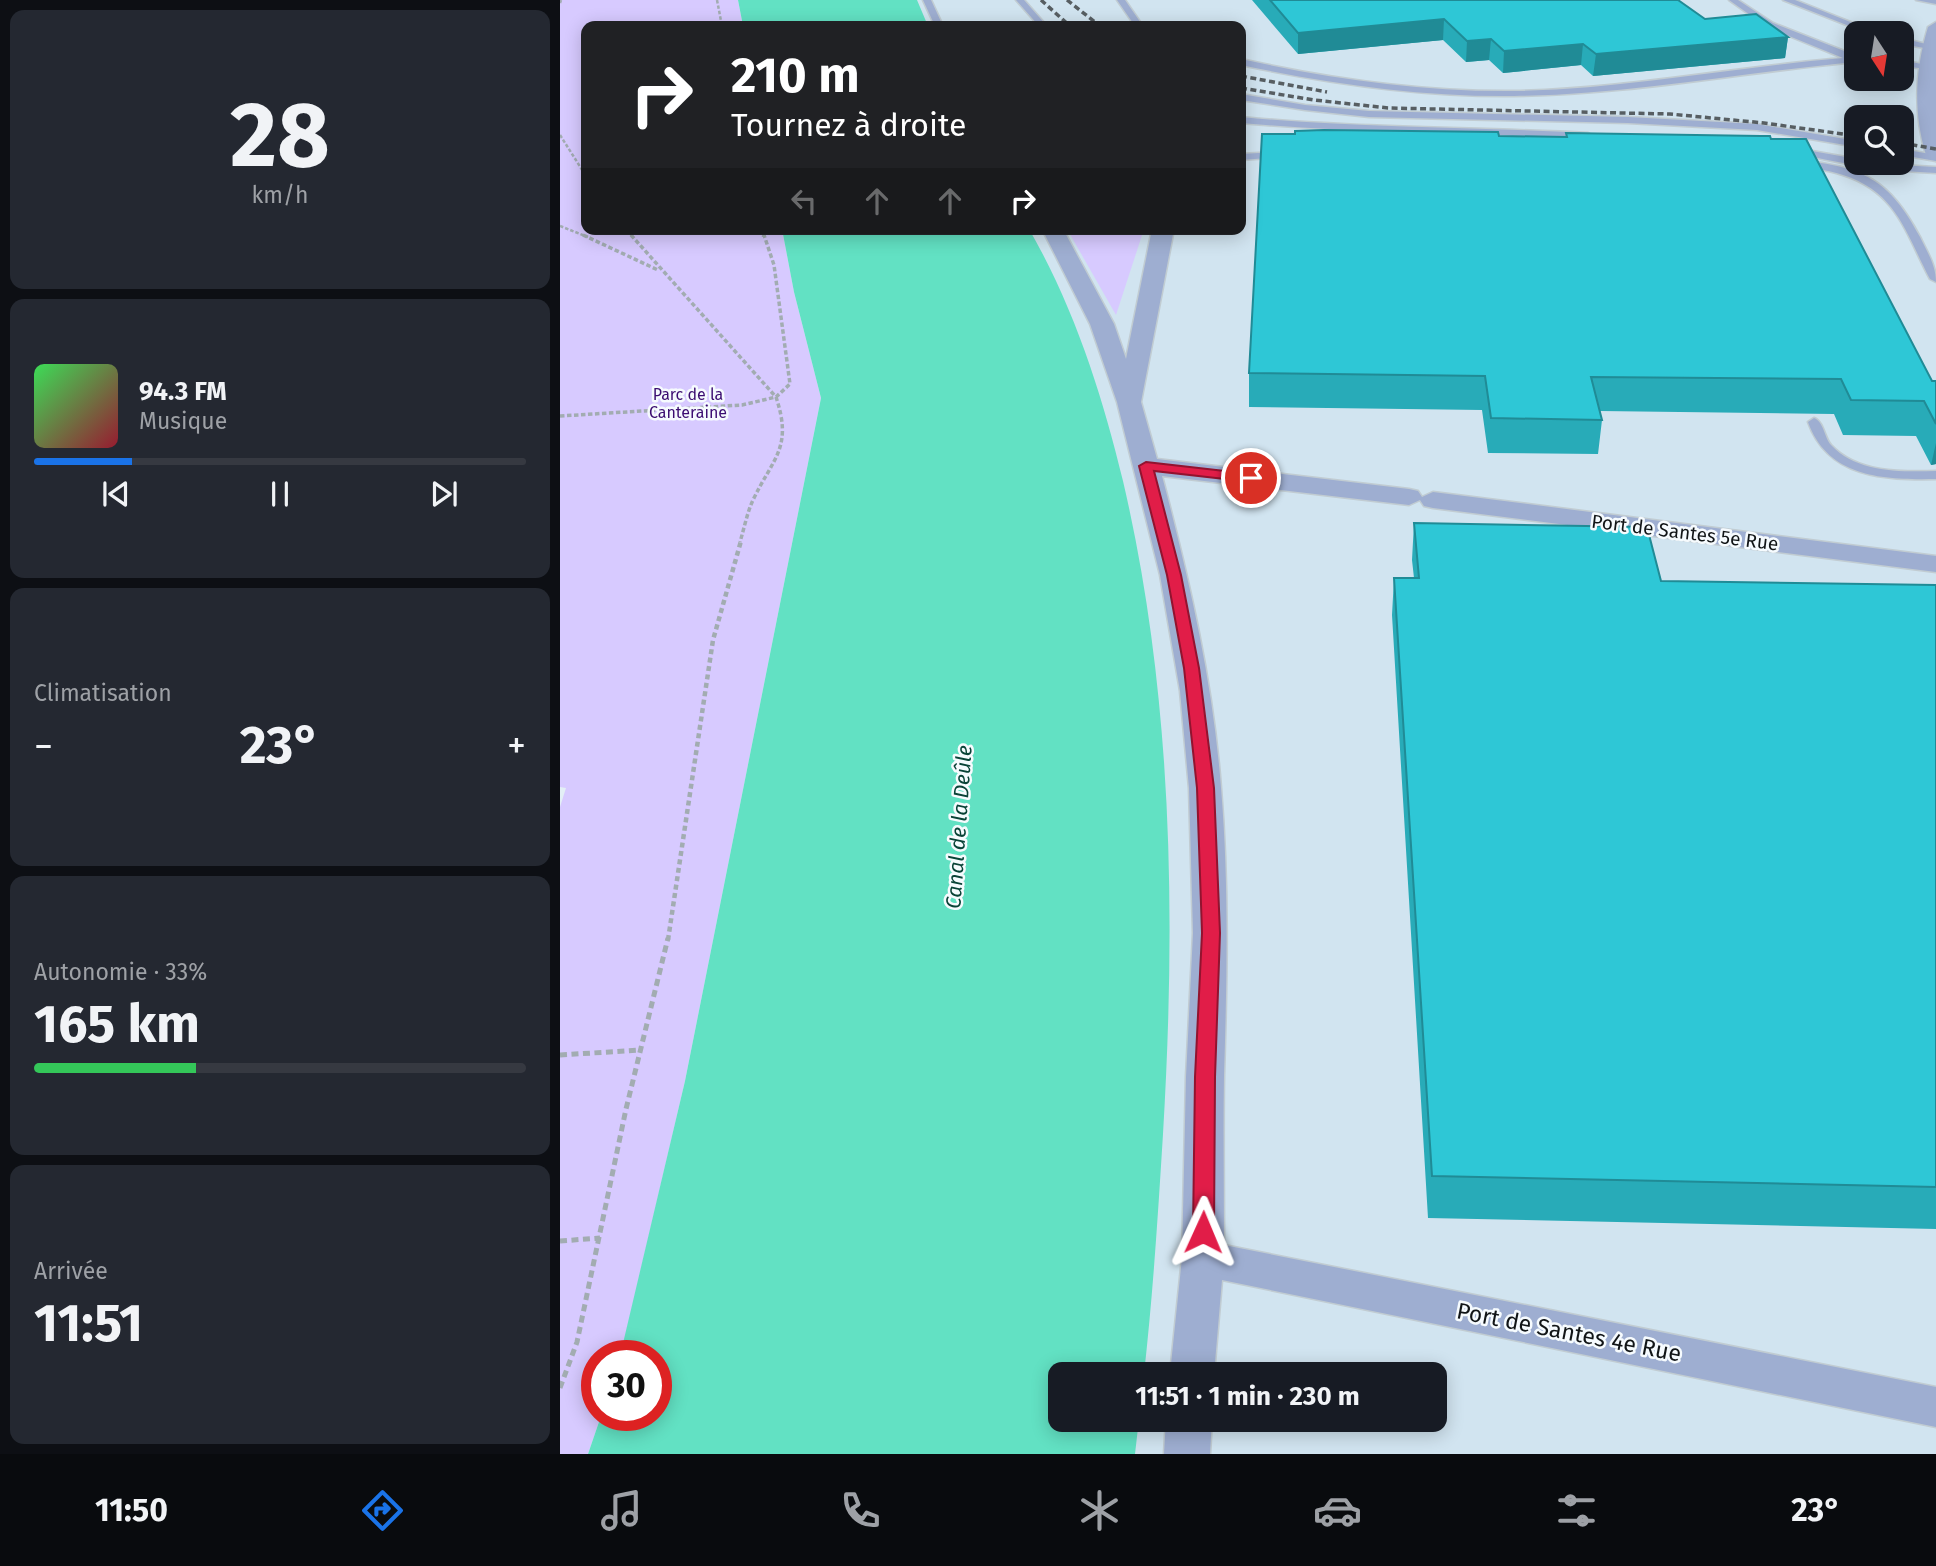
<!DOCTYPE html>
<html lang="fr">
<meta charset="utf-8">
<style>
:root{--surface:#171b24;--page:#242831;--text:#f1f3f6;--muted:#9ea1a6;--line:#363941;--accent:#1a73e8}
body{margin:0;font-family:"Fira Sans",sans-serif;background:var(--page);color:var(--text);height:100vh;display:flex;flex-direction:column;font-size:26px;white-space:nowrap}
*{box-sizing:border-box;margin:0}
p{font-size:23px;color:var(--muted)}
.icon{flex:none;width:38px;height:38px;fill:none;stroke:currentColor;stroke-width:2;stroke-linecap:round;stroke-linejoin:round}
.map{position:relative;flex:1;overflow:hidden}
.details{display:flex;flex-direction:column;gap:10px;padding:10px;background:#0d0f14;width:560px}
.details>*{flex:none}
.hud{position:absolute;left:21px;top:21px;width:665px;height:214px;border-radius:14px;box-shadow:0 4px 18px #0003;background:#202124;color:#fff;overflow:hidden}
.needle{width:46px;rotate:168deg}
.buttons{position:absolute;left:1284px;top:21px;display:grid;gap:14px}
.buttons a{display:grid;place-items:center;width:70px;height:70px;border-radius:14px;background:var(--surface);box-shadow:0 4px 18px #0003;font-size:35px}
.speed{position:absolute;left:21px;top:1340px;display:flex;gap:14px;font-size:35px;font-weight:700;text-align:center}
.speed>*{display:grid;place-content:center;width:91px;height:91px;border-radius:50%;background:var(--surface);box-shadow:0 4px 18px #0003;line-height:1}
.speed .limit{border:10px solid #d22;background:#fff;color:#111}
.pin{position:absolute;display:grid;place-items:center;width:60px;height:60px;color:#fff;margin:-30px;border:4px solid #fff;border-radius:50%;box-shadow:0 2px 7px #0007}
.me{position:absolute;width:77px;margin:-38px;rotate:1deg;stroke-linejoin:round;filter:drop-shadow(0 0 5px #0008)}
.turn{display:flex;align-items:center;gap:24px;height:147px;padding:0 35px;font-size:32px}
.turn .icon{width:91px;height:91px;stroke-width:2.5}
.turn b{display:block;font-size:49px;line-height:60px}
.lanes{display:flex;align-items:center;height:66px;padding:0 35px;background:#0003;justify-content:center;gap:35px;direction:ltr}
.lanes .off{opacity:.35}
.big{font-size:52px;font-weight:700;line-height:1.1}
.details .card{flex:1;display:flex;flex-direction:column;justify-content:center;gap:10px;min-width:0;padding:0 24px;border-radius:14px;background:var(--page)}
.details .dial{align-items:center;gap:0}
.dial b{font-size:91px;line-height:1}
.song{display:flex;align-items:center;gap:21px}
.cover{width:84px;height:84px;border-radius:10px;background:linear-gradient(135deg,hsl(130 70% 55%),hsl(350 70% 35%))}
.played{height:7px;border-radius:4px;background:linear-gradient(90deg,var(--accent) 20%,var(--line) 20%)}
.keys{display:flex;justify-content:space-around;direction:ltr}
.heat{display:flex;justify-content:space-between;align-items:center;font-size:38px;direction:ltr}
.charge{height:10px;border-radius:5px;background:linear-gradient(90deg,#34c759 33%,var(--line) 0)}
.trip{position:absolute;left:488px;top:1362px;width:399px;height:70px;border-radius:14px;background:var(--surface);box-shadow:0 4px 18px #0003;font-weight:700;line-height:70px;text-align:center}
.tabs{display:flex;height:112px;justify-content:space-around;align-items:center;background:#090b0e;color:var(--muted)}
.tabs .icon{width:49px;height:49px}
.tabs .on{color:var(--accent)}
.tabs b{font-size:32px;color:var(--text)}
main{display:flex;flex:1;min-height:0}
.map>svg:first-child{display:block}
.built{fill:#d1e4f0;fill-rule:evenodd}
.green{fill:#d7caff}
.water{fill:#62e1c3}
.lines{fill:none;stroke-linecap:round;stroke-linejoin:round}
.service-casing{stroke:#c1ccd2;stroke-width:3}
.minor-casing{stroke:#c1ccd2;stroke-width:3}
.path-far3{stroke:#a2acb1;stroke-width:2.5;stroke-dasharray:3.5 2;stroke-linecap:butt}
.path-far2{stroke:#a2acb1;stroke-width:3.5;stroke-dasharray:4.5 2.5;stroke-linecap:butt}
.path-far1{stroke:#a2acb1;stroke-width:4.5;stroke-dasharray:5 3.5;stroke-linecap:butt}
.path{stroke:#a2acb1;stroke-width:5;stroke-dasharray:7 4.5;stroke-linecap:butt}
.service{fill:#9eaed1;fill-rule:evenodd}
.minor{fill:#9eaed1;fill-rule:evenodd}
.rail{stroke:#575e62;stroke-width:3.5;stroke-dasharray:6 3.5;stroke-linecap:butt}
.wall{fill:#28abb8}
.shaded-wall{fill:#208b96}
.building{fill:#2ec7d6;stroke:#208b96;stroke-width:2}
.route{fill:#e11d48;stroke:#92132f;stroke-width:2}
.labels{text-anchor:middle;stroke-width:5;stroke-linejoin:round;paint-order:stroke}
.far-park-label{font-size:16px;fill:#3b0d71;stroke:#f6fbfe}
.street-label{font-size:19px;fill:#111517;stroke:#f6fbfe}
.water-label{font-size:21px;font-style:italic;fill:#094337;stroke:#f6fbfe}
.near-street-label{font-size:23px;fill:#111517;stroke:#f6fbfe}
</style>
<main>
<section class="details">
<div class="card dial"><b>28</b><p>km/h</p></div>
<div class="card">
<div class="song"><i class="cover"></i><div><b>94.3 FM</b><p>Musique</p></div></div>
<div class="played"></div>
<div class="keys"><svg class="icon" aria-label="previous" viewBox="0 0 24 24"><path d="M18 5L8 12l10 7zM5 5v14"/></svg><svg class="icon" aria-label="pause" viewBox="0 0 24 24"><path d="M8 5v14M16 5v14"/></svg><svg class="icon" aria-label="next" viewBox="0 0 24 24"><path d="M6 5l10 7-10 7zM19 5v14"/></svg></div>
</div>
<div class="card"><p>Climatisation</p>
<div class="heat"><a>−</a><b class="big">23°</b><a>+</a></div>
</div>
<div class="card"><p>Autonomie · 33%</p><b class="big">165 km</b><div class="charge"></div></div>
<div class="card"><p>Arrivée</p><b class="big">11:51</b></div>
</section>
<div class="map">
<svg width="1376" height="1454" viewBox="0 0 1376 1454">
<rect width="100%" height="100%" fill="#e3eff6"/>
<!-- built -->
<path class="built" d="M 233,0 L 1376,0 L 1376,1454 L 179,1454 L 301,229 L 681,229 L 681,26 L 243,26 ZM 1297,33 L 1342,33 L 1342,79 L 1297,79 ZM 1297,117 L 1342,117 L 1342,163 L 1297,163 ZM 500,1374 L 875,1374 L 875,1419 L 500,1419 Z"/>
<!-- green -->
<path class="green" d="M 0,0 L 178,0 L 183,26 L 26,26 L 26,229 L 222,229 L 234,292 L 261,398 L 125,1081 L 63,1346 L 60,1356 L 37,1356 L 37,1416 L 41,1416 L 28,1454 L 0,1454 L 0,807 L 6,788 L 0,787 Z
M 507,229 L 584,229 L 556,315 Z"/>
<!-- water -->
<path class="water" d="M 178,0 L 357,0 L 368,26 L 183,26 Z
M 222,229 L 469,229 C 514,307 542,394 563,481 C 613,695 616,916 603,1134 C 598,1214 593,1294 584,1374 L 500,1374 L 500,1419 L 579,1419 L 575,1454 L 28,1454 L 41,1416 L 96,1416 L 96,1356 L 60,1356 L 125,1081 L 261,398 L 234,292 Z"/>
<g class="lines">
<!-- service casing -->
<g class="service-casing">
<path id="service" d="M 363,0 L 371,0 L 383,26 L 375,26 Z
M 456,0 L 464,0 L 487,26 L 479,26 Z
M 557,0 L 565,0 L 583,26 L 575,26 Z
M 1169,0 L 1178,0 L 1213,23 L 1297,56 L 1297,62 C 1183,72 1069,95 954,96 C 862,97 770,84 681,65 L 681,59 C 771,79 863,92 955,91 C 1065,89 1174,67 1283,58 L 1207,27 Z
M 1223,0 L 1235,0 L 1318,33 L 1307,33 Z
M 1356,0 L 1376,0 L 1376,4 Z
M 1342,38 L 1374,46 L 1370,49 L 1342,44 Z
M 1342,60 L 1371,66 L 1367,69 L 1342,66 Z
M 681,94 L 745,105 L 809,111 L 1068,117 L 1197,124 L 1297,141 L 1297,147 L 1197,130 L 1068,123 L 809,117 L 745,110 L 681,100 Z
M 681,117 C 796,128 912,127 1028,133 L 1033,136 L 1028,139 C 912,133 796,133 681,123 Z
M 1342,149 L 1376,155 L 1376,161 L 1342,155 Z
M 1252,151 L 1297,159 L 1297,163 L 1376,167 L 1376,173 C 1333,171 1291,166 1249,156 L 1249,152 Z
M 719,152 L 724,155 L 722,157 L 681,160 L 681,154 Z
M 1239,160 C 1303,167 1329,179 1360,237 C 1367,252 1376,265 1376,282 L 1370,279 C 1346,234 1337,192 1283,175 C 1268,170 1252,168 1236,165 L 1234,163 Z
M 1254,418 C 1264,422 1264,437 1271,445 C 1297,473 1341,472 1376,471 L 1376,479 C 1324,480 1268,478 1248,422 Z"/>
</g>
<!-- minor casing -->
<g class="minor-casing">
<path id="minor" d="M 1376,22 L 1376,161 L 1366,155 C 1353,112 1355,70 1368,27 Z
M 482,229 L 503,229 L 554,324 L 566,359 L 592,229 L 614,229 L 581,402 L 597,459 L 849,489 L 858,491 L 862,497 L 873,492 L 1376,556 L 1376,572 L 873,508 L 864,506 L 860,500 L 849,505 L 602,476 C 629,579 653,682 661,788 C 669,884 667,978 664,1075 C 663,1131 664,1188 664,1245 L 1376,1387 L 1376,1427 L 662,1280 L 654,1374 L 610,1374 L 622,1258 L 626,1077 L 633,933 L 629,788 L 620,691 L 600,575 L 557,402 L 530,324 Z
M 606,1419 L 652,1419 L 650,1454 L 604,1454 Z"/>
</g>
<!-- path-far3 -->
<path class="path-far3" d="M 157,0 L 162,26
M 0,3 L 1,0
M 0,135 L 26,176
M 0,226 L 28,237
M 66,229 L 73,237
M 193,229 L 205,237"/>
<!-- path-far2 -->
<path class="path-far2" d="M 23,235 L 98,270
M 71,235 L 216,397 C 233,448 213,458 193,500 C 187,513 184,529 180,542
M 0,416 L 182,405 L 216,397 L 230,384 L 214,265 L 204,235"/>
<!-- path-far1 -->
<path class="path-far1" d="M 108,940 L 153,640 L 181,541"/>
<!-- path -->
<path class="path" d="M 0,1055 L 81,1050
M 0,1241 L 40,1238
M 0,1388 L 17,1342 L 66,1109 L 108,938"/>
<!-- service -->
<use href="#service" class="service"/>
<!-- minor -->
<use href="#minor" class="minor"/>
<!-- rail -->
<path class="rail" d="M 481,0 L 510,26
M 507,0 L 540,26
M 681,76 L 767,92
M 681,88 L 754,100 L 828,108 L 1110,114 L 1204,123 L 1297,136
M 1342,143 L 1376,149"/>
</g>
<!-- wall -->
<path class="wall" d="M 692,0 L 1118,0 L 1145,19 L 1228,37 L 1225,58 L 1033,76 L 1021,65 L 943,73 L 929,60 L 906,62 L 883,40 L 738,54 Z
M 1006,133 L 1372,381 L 1376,381 L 1376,464 L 1371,465 L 1356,436 L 1283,435 L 1274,414 L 1040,411 L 1042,420 L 1038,454 L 928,453 L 922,410 L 689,407 L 689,373 L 939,136 L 1006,137 Z
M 854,523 L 1101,581 L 1376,585 L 1376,1229 L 868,1218 L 832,615 L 834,578 L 854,578 L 852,560 Z"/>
<!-- shaded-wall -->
<path class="shaded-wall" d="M 884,19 L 883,40 L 738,54 L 738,33 Z
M 1228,37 L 1225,58 L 1033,76 L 1036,54 Z
M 931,39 L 929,60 L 906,62 L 907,41 Z
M 1023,44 L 1021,65 L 943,73 L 944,51 Z
M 1376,443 L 1376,464 L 1371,465 Z"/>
<!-- building -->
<path class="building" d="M 710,0 L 1118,0 L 1145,19 L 1196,14 L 1228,37 L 1036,54 L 1023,44 L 944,51 L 931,39 L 907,41 L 884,19 L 738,33 Z
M 764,130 L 938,132 L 939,136 L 1007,137 L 1006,133 L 1201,136 L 1210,136 L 1211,139 L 1246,139 L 1372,381 L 1376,381 L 1376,424 L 1364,401 L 1291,400 L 1281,379 L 1031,377 L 1042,420 L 931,418 L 925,376 L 689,373 L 702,134 L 735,134 L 735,131 Z
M 854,523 L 1087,527 L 1101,581 L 1376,585 L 1376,1187 L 872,1176 L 834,578 L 859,578 Z"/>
<!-- route -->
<path class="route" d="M 586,462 L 691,474 L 698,478 L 691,482 L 594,471 L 621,575 L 639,668 L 654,788 L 660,933 L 655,1077 L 654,1232 L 651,1238 L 643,1241 L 636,1238 L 633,1232 L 635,1077 L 642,933 L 637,788 L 624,668 L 607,575 L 579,466 Z"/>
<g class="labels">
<!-- far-park labels -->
<g class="far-park-label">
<text x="128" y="400">Parc de la<tspan x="128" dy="18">Canteraine</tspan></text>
</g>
<!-- street labels -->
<g class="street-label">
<text transform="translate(1125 532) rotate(7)" y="7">Port de Santes 5e Rue</text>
</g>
<!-- water labels -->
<g class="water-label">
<text transform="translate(399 827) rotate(-86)" y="7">Canal de la Deûle</text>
</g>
<!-- near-street labels -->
<g class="near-street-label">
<text transform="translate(1009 1332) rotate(11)" y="8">Port de Santes 4e Rue</text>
</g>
</g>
</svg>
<div class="buttons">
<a><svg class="needle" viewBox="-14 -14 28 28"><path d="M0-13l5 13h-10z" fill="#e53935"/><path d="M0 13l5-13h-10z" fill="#9ea1a6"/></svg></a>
<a><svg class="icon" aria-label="search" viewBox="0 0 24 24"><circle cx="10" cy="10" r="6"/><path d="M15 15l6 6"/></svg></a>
</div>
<div class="speed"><div class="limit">30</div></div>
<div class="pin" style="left:691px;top:478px;background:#d93025"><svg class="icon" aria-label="arrive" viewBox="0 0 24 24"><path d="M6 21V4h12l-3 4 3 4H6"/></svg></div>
<svg class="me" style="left:643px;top:1232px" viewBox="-20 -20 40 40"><path d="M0-17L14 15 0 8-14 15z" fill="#e11d48" stroke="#fff" stroke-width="4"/></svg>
<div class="trip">11:51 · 1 min · 230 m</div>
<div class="hud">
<div class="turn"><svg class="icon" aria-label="right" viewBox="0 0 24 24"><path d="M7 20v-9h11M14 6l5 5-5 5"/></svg><div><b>210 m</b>Tournez à droite</div></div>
<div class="lanes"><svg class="icon off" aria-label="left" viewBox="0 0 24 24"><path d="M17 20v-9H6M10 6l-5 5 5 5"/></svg><svg class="icon off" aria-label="ahead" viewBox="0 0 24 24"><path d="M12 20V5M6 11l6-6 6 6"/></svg><svg class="icon off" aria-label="ahead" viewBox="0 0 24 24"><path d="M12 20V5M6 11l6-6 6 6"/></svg><svg class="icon" aria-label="right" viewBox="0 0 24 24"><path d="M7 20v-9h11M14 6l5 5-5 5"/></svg></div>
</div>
</div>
</main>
<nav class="tabs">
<b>11:50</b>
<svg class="icon on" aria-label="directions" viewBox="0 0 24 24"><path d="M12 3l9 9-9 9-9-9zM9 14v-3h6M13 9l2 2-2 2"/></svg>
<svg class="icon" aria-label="music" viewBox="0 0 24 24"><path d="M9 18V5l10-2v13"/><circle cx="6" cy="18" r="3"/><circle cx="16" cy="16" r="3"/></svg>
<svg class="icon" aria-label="phone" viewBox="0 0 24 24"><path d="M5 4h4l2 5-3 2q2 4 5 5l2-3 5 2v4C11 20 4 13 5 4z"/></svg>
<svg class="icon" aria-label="climate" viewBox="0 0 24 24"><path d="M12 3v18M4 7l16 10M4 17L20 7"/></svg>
<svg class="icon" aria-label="car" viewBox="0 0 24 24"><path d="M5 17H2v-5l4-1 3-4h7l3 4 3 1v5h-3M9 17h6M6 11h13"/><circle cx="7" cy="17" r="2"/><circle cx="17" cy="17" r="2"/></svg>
<svg class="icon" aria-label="filters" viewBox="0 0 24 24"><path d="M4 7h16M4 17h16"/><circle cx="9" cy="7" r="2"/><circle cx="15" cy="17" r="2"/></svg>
<b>23°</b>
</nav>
